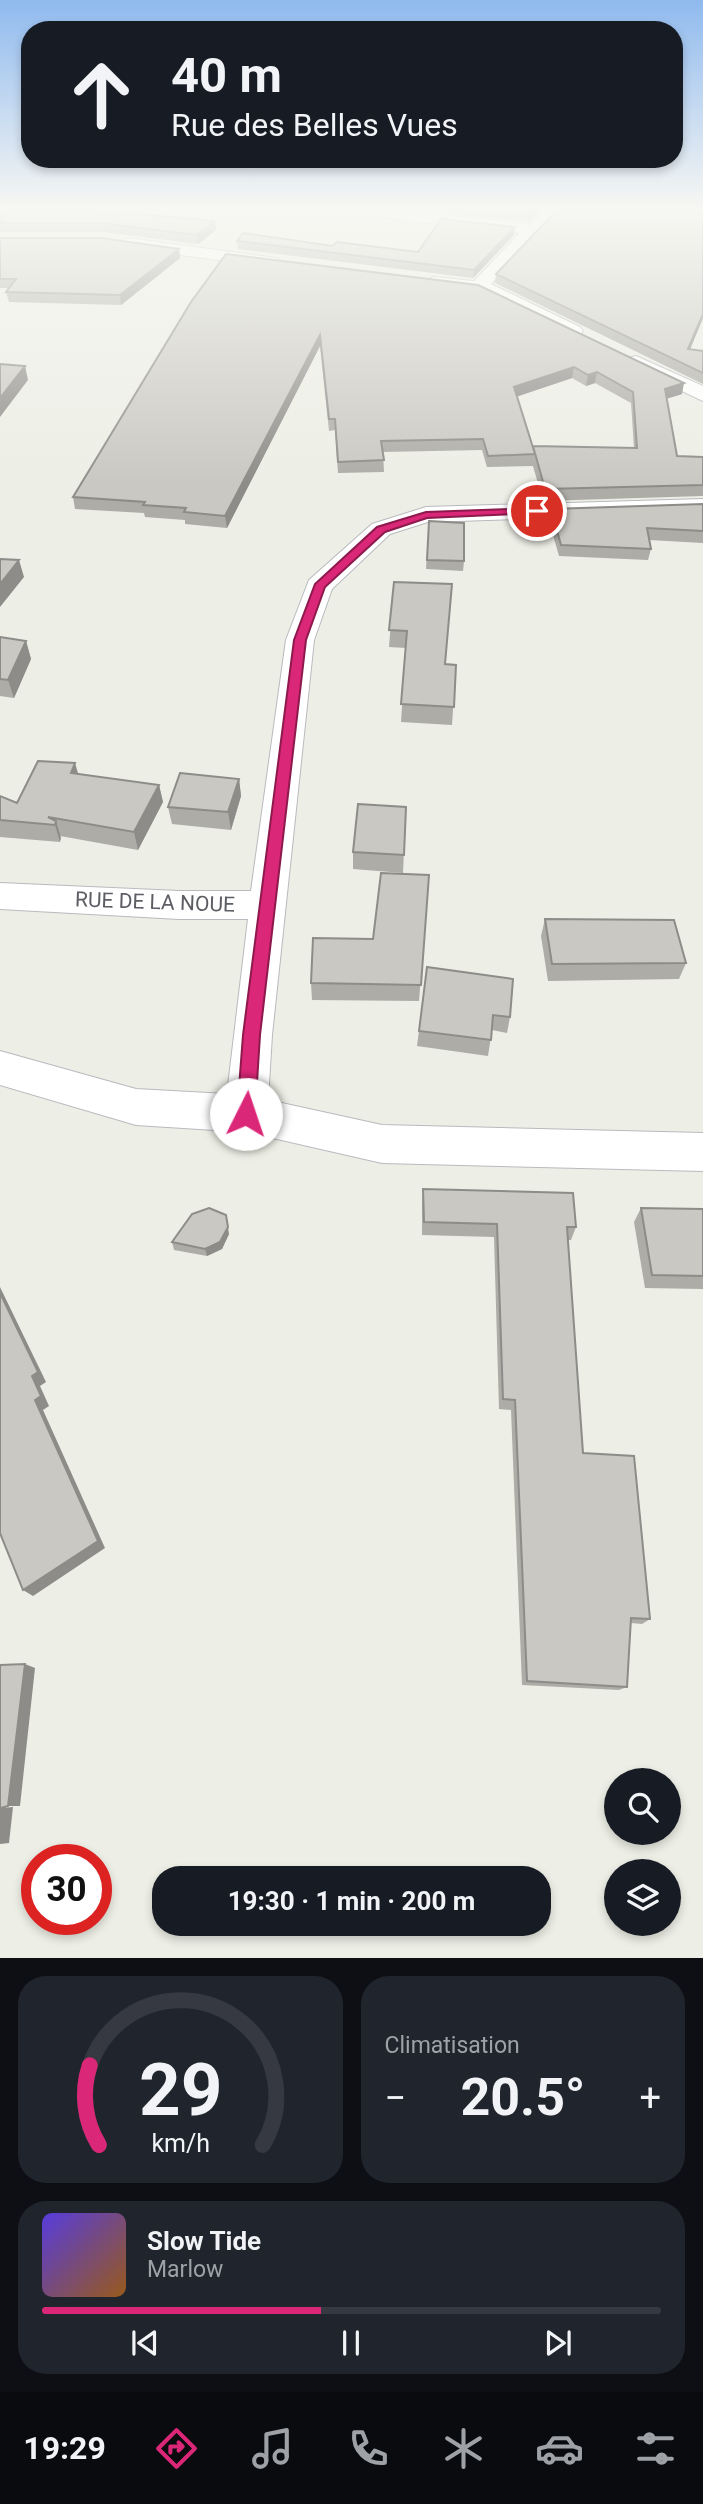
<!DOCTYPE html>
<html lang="fr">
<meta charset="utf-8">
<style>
:root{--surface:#171b24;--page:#20242c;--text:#f1f3f6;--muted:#9ea1a6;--line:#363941;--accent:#db2777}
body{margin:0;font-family:Roboto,sans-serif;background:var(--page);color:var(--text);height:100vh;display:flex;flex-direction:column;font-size:26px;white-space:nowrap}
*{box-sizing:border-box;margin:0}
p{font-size:23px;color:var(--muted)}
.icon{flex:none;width:38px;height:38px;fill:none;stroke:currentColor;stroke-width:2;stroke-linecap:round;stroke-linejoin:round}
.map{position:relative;height:1958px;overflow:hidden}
.drawer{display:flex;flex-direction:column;gap:18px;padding:18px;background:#0d0f14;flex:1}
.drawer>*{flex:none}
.guide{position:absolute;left:21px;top:21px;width:662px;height:147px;border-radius:28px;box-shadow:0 4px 10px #0003;background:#171b24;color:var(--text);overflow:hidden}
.fabs{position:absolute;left:604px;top:1768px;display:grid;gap:14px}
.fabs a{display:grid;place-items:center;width:77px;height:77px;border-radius:50%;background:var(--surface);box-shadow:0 4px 10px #0003;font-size:35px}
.speed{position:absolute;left:21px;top:1844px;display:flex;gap:14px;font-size:35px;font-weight:700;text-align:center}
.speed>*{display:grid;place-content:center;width:91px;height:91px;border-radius:50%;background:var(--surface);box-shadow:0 4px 10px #0003;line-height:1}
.speed .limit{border:10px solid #d22;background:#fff;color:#111}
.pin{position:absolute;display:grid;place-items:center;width:60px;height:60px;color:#fff;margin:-30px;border:4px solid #fff;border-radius:50%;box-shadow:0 2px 7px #0007}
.me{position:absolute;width:77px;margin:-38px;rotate:4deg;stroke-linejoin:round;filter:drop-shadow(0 0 5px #0008)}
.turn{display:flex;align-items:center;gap:24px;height:147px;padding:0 35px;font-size:32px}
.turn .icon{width:91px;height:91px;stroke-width:2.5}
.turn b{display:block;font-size:49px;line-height:60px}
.big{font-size:52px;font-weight:700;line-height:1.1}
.drawer .card{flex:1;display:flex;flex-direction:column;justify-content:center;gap:10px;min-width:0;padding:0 24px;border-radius:28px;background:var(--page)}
.drawer .dial{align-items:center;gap:0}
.dial svg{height:182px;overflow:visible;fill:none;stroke:var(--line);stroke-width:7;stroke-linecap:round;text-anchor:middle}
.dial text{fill:var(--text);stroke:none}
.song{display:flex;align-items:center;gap:21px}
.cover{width:84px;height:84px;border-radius:10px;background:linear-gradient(135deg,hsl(250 70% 55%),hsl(30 70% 35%))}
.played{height:7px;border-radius:4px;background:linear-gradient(90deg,var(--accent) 45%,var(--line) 45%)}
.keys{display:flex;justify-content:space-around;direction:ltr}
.heat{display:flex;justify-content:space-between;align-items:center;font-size:38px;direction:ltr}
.drawer .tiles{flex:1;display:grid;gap:18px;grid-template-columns:1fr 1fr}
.card:last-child{grid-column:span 2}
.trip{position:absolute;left:152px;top:1866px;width:399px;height:70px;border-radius:28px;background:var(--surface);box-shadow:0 4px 10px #0003;font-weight:700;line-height:70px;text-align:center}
.tab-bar{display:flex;height:112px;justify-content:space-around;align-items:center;background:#090b0e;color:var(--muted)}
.tab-bar .icon{width:49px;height:49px}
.tab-bar .active{color:var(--accent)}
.tab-bar b{font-size:32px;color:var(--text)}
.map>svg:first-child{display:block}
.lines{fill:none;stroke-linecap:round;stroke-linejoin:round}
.minor-casing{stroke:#b9babf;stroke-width:2}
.minor{fill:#fff;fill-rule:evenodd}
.wall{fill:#adaca7;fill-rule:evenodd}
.shaded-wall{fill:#8d8c88}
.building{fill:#c9c8c2;stroke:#8d8c88;stroke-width:2}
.route{fill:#db2777;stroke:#8e194d;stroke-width:2}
.labels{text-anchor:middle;stroke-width:5;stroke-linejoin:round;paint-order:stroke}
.street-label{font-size:21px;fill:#5c5e64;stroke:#fff}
</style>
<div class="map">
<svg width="703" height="1958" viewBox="0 0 703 1958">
<rect width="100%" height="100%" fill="#edeee5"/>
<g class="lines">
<!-- minor casing -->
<g class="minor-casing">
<path id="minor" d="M 349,210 L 398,210 L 529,224 L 543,210 L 560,210 L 491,284 L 580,327 L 583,331 L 580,335 L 566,335 L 477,292 L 433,289 L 424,283 L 433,277 L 474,281 L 520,233 L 357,215 Z
M 128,238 L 276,258 L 285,263 L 276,268 L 122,247 L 119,243 Z
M 636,356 L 703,386 L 703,401 L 629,366 L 626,362 L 629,358 Z
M 703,499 L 703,513 L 428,522 L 390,534 L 332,589 L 314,640 L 272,1035 L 268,1100 L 382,1125 L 703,1133 L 703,1171 L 382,1163 L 246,1132 L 136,1125 L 0,1085 L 0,1051 L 136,1089 L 227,1094 L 248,919 L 179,919 L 0,909 L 0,883 L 179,891 L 251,891 L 286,640 L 309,580 L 372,524 L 426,507 Z"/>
</g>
<!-- minor -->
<use href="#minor" class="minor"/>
</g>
<!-- wall -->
<path class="wall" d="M 0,210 L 216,230 L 198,244 L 103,232 L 0,232 Z
M 451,210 L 541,210 L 528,221 L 451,213 Z
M 515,227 L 514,235 L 473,278 L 238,249 L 237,241 L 418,252 Z
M 0,238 L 179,249 L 180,258 L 121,305 L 9,302 L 6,292 L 9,288 L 0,288 Z
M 226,254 L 682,394 L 666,399 L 677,456 L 703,457 L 703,496 L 543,501 L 533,466 L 487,467 L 482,450 L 383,452 L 384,472 L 338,473 L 335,430 L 329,431 L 320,346 L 227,528 L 185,524 L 185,520 L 145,517 L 144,513 L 75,509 L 73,497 ZM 572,378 L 586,386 L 595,383 L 631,403 L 634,448 L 533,447 L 517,396 Z
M 496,274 L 703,318 L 690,349 L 703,351 L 703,384 L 495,283 Z
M 703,504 L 703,543 L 649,540 L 651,549 L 648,560 L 559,556 L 549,521 L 551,509 Z
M 429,521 L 464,561 L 463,571 L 426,569 Z
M 394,582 L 445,664 L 456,665 L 452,725 L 401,722 L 406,648 L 389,647 Z
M 0,637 L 26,641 L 31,659 L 14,698 L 0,696 Z
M 78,774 L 159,785 L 163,802 L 138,850 L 60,836 L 60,842 L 0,837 L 0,796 L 17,803 Z
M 239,779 L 241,796 L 231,830 L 172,824 L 168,807 Z
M 406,807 L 403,873 L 353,869 L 353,852 Z
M 429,875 L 419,1001 L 312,1000 L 311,983 L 373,939 Z
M 545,919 L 686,963 L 679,979 L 548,981 L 541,936 Z
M 427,967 L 510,1017 L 507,1033 L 492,1030 L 488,1056 L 417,1046 Z
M 423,1189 L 576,1227 L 571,1240 L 568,1240 L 583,1453 L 650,1619 L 642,1624 L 631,1623 L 627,1687 L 619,1690 L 522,1685 L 511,1410 L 499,1409 L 494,1237 L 422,1235 L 422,1202 Z
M 641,1208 L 703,1209 L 703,1289 L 645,1288 L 634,1222 Z
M 229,1234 L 222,1249 L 207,1256 L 174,1250 L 172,1242 Z"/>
<!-- shaded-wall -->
<path class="shaded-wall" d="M 532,210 L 541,210 L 528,221 L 529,212 Z
M 215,221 L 216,230 L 198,244 L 197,235 Z
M 515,227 L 514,235 L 473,278 L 474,270 Z
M 179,249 L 180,258 L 121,305 L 120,295 Z
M 703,314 L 703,318 L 686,359 L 688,349 Z
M 320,335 L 320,346 L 227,528 L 225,516 Z
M 25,366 L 28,380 L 0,417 L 0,398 Z
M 574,367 L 572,378 L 513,398 L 514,387 Z
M 597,372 L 595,383 L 586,386 L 588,375 Z
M 684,383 L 682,394 L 662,400 L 665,389 Z
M 19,560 L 24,577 L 0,607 L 0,584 Z
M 26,641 L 31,659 L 14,698 L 8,680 Z
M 75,763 L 80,780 L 71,773 Z
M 239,779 L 241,796 L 231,830 L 228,812 Z
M 159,785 L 163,802 L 138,850 L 134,832 Z
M 56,821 L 61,838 L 60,842 L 55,825 Z
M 226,1215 L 229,1234 L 222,1249 L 207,1256 L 205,1249 Z
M 0,1287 L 46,1382 L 40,1386 L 49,1406 L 43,1410 L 105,1548 L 33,1596 L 23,1590 L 35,1400 L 32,1376 L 0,1293 Z
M 25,1664 L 35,1668 L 20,1806 L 8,1806 Z
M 13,1807 L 9,1843 L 0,1844 L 0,1820 L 1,1808 Z"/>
<!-- building -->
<path class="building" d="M 0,210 L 94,210 L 215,221 L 197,235 L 102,223 L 0,223 Z
M 503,210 L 532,210 L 529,212 Z
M 557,210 L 703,210 L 703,314 L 688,349 L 703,351 L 703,373 L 496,274 Z
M 441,219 L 515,227 L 474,270 L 237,241 L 243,233 L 332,246 L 337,242 L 418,252 Z
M 0,238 L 101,238 L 179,249 L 120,295 L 6,292 L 16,279 L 0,279 Z
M 226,254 L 478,285 L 684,383 L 665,389 L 677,456 L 703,457 L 703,485 L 545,489 L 533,446 L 637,448 L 633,392 L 597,372 L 588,375 L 574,367 L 514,387 L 535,454 L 488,456 L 483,439 L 381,441 L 384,460 L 338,462 L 335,419 L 329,419 L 320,335 L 225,516 L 184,512 L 186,508 L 143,505 L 145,502 L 73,497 L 191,302 Z
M 0,364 L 25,366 L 0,398 Z
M 703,504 L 703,531 L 647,528 L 651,549 L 561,545 L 551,509 Z
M 429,521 L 464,523 L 464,561 L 427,560 Z
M 0,559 L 19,560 L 0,584 Z
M 394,582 L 452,584 L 445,664 L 456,665 L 454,707 L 401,704 L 407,631 L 389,630 Z
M 0,637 L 26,641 L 8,680 L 0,679 Z
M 38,761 L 75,763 L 71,773 L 159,785 L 134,832 L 48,817 L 56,821 L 55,825 L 0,820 L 0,796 L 17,803 Z
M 180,773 L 239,779 L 228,812 L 168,807 Z
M 358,804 L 406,807 L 404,855 L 353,852 Z
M 381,873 L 429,875 L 421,985 L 311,983 L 313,938 L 373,939 Z
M 545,919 L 674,920 L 686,963 L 552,964 Z
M 427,967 L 513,979 L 510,1017 L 493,1015 L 491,1040 L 419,1031 Z
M 423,1189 L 573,1193 L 576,1227 L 567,1227 L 583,1453 L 634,1456 L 650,1619 L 631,1618 L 627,1687 L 527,1681 L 515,1400 L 503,1399 L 497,1224 L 424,1222 Z
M 209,1208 L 226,1215 L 228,1227 L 220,1242 L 205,1249 L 172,1242 L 192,1214 Z
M 641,1208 L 703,1209 L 703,1276 L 652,1275 Z
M 0,1293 L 38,1372 L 32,1376 L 41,1396 L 35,1400 L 98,1541 L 23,1590 L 0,1533 Z
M 25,1664 L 8,1806 L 1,1808 L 0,1820 L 0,1665 Z"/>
<!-- sky -->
<linearGradient id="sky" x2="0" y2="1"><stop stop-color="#8fbaee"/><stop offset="0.43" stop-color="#f7f7f3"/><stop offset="1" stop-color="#f7f7f3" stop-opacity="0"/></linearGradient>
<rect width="703" height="484" fill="url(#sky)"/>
<!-- route -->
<path class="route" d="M 537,508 L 542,511 L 541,513 L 427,518 L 385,532 L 325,587 L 306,640 L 260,1035 L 255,1114 L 252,1119 L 246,1121 L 240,1119 L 237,1114 L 243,1035 L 294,640 L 315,584 L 377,527 L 426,512 Z"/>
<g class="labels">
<!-- street labels -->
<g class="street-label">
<text transform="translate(155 902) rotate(2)" y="7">RUE DE LA NOUE</text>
</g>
</g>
</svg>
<div class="fabs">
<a><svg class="icon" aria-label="search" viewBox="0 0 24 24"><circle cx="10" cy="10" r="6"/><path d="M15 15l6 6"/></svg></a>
<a><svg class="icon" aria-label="layers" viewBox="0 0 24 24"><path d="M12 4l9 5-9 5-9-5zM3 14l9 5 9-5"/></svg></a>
</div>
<div class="speed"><div class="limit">30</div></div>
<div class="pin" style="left:537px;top:511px;background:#d93025"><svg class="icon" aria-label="arrive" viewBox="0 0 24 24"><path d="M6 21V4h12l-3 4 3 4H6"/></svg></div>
<svg class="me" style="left:246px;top:1114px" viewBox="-20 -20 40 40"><circle r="19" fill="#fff"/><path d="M0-13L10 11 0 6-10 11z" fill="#db2777"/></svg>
<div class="trip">19:30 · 1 min · 200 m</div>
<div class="guide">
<div class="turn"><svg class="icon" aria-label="ahead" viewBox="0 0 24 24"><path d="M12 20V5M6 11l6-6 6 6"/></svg><div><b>40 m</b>Rue des Belles Vues</div></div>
</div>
</div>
<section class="drawer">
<div class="tiles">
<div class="card dial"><svg viewBox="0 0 100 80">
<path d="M14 69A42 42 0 1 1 86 69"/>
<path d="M14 69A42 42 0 0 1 10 34" stroke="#db2777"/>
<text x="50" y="56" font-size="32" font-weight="700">29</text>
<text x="50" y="72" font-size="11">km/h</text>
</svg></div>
<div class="card"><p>Climatisation</p>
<div class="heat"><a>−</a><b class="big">20.5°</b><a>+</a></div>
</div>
<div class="card">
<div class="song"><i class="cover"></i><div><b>Slow Tide</b><p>Marlow</p></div></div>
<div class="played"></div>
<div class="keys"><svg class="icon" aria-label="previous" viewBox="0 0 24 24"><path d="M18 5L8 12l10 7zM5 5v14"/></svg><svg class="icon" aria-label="pause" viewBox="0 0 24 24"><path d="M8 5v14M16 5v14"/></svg><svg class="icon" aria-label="next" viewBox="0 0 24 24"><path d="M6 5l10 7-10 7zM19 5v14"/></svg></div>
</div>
</div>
</section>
<nav class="tab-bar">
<b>19:29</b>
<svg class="icon active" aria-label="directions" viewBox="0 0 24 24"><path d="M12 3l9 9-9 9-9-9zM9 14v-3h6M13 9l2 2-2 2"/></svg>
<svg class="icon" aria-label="music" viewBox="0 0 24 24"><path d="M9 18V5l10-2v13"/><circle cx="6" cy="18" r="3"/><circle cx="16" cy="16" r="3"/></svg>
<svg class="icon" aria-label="phone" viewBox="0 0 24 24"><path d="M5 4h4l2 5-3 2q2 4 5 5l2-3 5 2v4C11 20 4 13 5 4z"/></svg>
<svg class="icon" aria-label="climate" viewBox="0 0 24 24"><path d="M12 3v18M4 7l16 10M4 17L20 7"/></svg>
<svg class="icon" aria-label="car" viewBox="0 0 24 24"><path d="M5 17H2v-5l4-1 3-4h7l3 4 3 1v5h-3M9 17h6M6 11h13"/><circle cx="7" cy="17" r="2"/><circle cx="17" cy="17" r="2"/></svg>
<svg class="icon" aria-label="filters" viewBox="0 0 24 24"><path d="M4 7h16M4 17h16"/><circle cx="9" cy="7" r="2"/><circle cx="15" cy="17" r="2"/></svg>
</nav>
